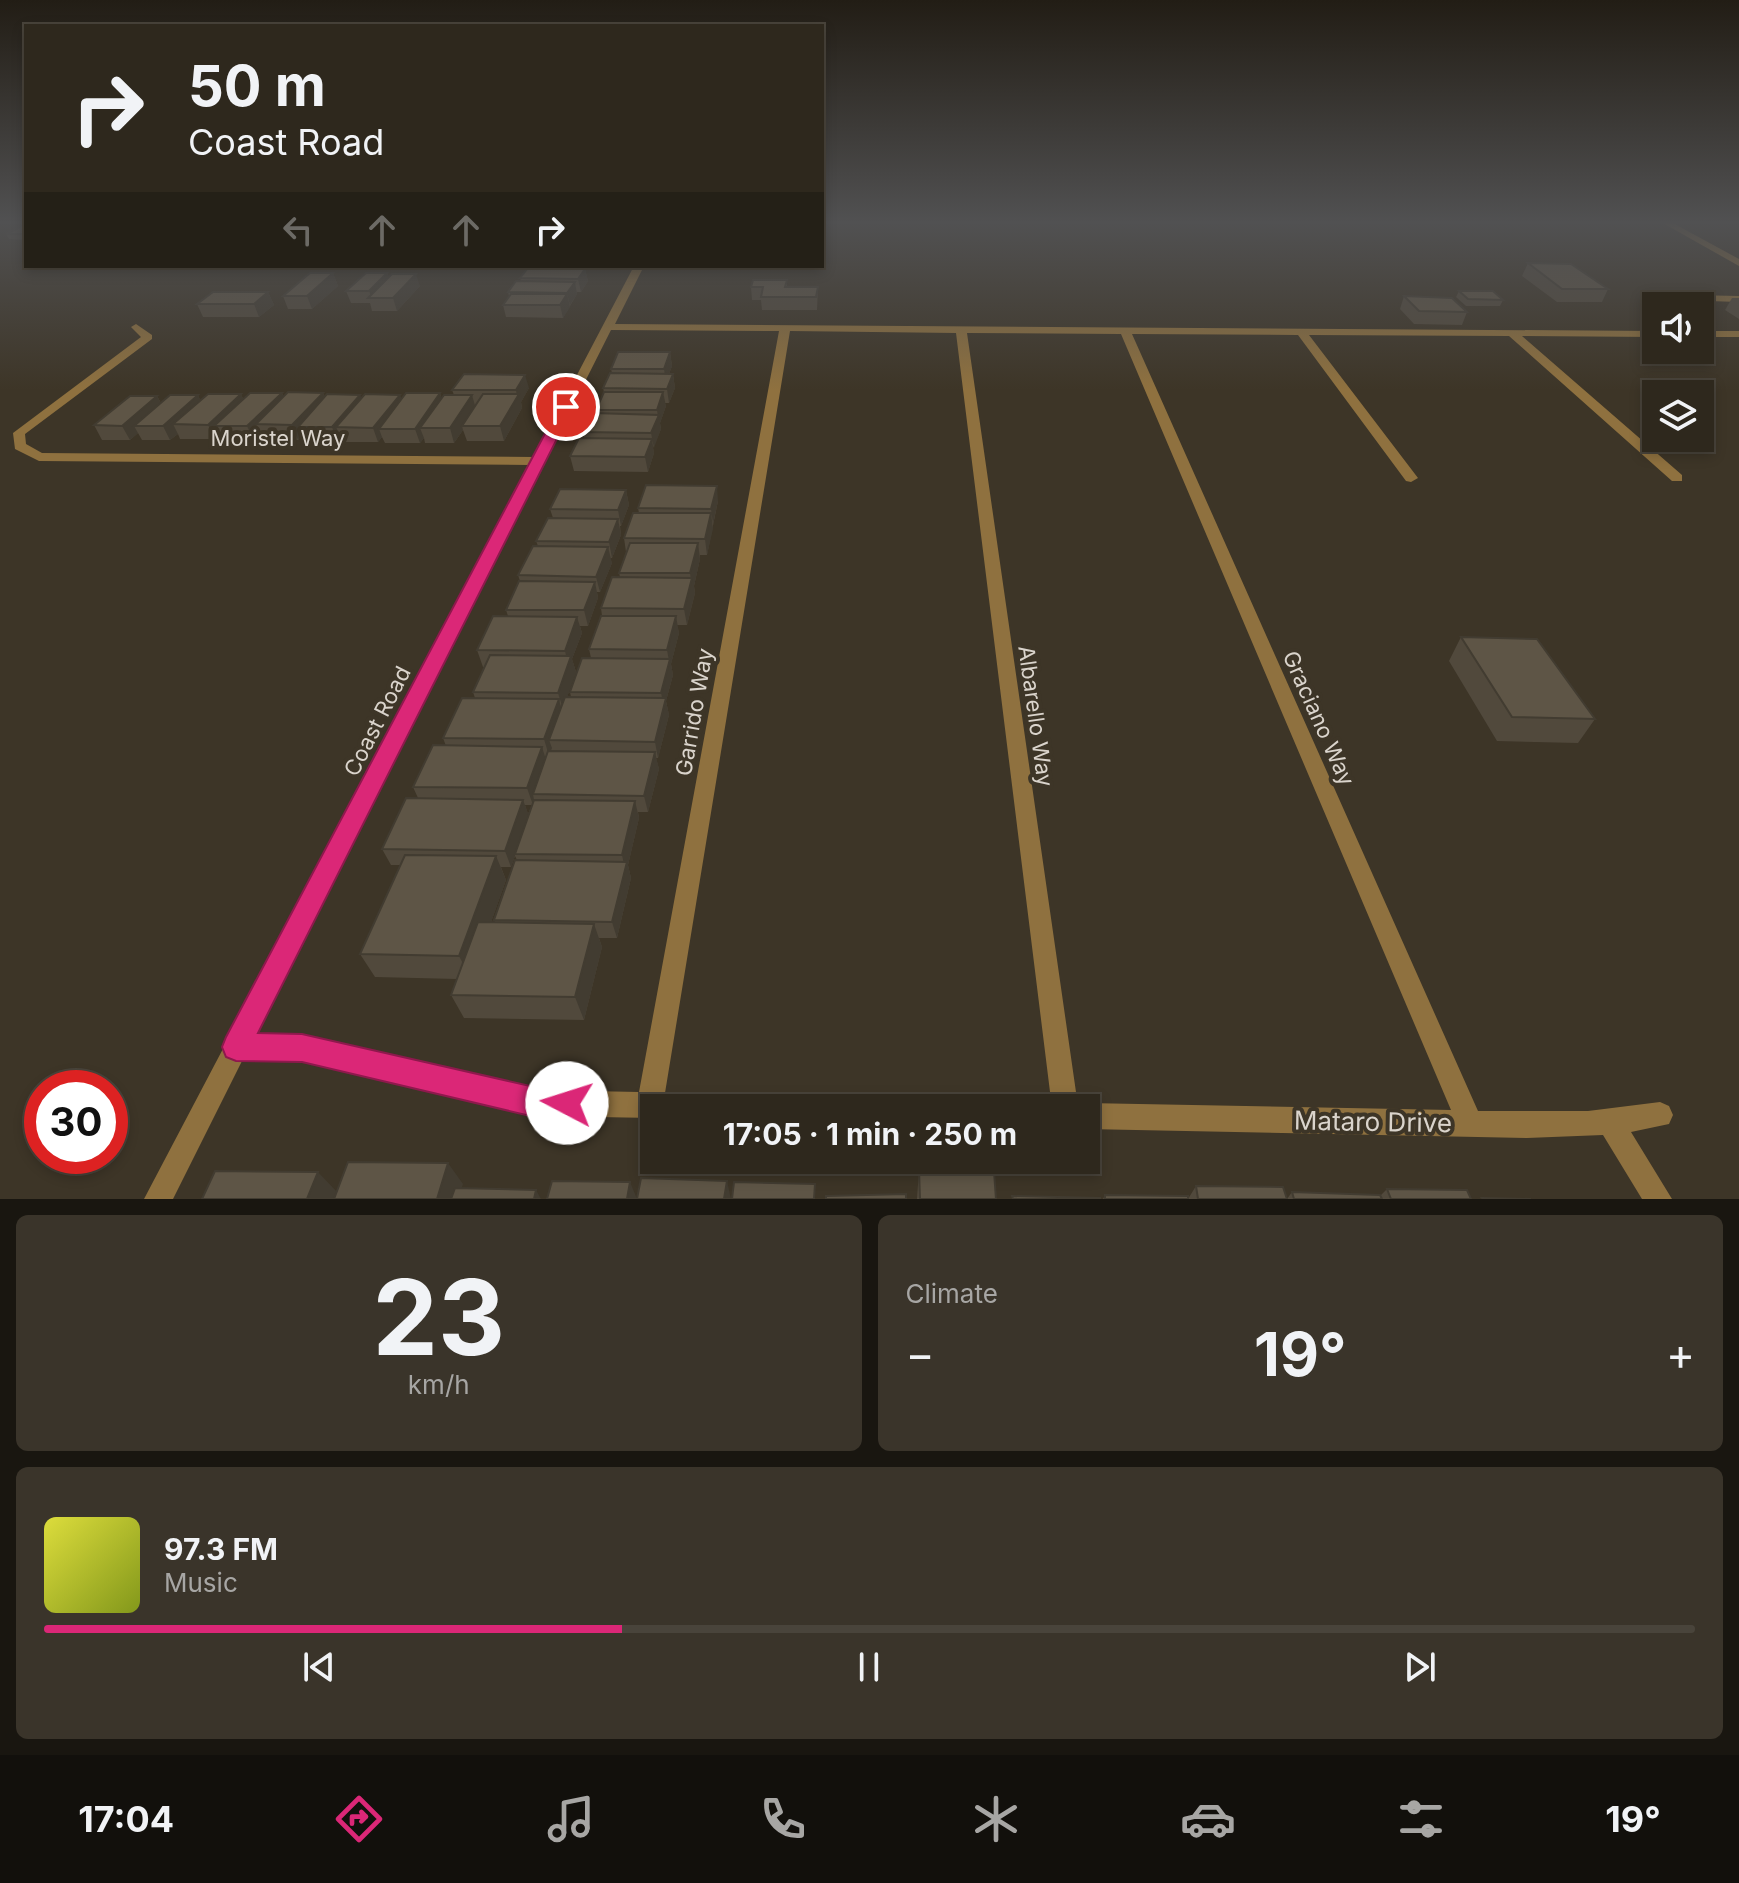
<!DOCTYPE html>
<meta charset="utf-8">
<style>
:root{--surface:#2e281d;--page:#3a342a;--text:#f1f3f6;--muted:#a7a6a4;--line:#49443b;--accent:#db2777}
body{margin:0;font-family:Inter,sans-serif;background:var(--page);color:var(--text);height:100vh;display:flex;flex-direction:column;font-size:30px;white-space:nowrap}
*{box-sizing:border-box;margin:0}
p{font-size:26px;color:var(--muted)}
.icon{flex:none;width:44px;height:44px;fill:none;stroke:currentColor;stroke-width:2;stroke-linecap:round;stroke-linejoin:round}
.map{position:relative;height:1199px;overflow:hidden}
.details{display:flex;flex-direction:column;gap:16px;padding:16px;background:#191610;flex:1}
.details>*{flex:none}
.guide{position:absolute;left:24px;top:24px;width:800px;height:244px;border-radius:0px;box-shadow:0 4px 12px #0003,0 0 0 2px var(--line);background:#2e281d;color:var(--text);overflow:hidden}
.buttons{position:absolute;left:1642px;top:292px;display:grid;gap:16px}
.buttons a{display:grid;place-items:center;width:72px;height:72px;border-radius:0px;background:var(--surface);box-shadow:0 4px 12px #0003,0 0 0 2px var(--line);font-size:40px}
.speed{position:absolute;left:24px;top:1070px;display:flex;gap:16px;font-size:40px;font-weight:700;text-align:center}
.speed>*{display:grid;place-content:center;width:104px;height:104px;border-radius:50%;background:var(--surface);box-shadow:0 4px 12px #0003,0 0 0 2px var(--line);line-height:1}
.speed .limit{border:12px solid #d22;background:#fff;color:#111}
.pin{position:absolute;display:grid;place-items:center;width:68px;height:68px;color:#fff;margin:-34px;border:4px solid #fff;border-radius:50%;box-shadow:0 2px 8px #0007}
.me{position:absolute;width:88px;margin:-44px;rotate:275deg;stroke-linejoin:round;filter:drop-shadow(0 0 6px #0008)}
.turn{display:flex;align-items:center;gap:28px;height:168px;padding:0 32px;font-size:36px}
.turn .icon{width:104px;height:104px;stroke-width:2.5}
.turn b{display:block;font-size:56px;line-height:68px}
.lanes{display:flex;align-items:center;height:76px;padding:0 32px;background:#0003;justify-content:center;gap:40px;direction:ltr}
.lanes .off{opacity:.35}
.big{font-size:60px;font-weight:700;line-height:1.1}
.details .widget{flex:1;display:flex;flex-direction:column;justify-content:center;gap:12px;min-width:0;padding:0 28px;border-radius:12px;background:var(--page)}
.details .dial{align-items:center;gap:0}
.dial b{font-size:104px;line-height:1}
.song{display:flex;align-items:center;gap:24px}
.cover{width:96px;height:96px;border-radius:12px;background:linear-gradient(135deg,hsl(60 70% 55%),hsl(70 70% 35%))}
.played{height:8px;border-radius:4px;background:linear-gradient(90deg,var(--accent) 35%,var(--line) 35%)}
.keys{display:flex;justify-content:space-around;direction:ltr}
.heat{display:flex;justify-content:space-between;align-items:center;font-size:44px;direction:ltr}
.details .tiles{flex:1;display:grid;gap:16px;grid-template-columns:1fr 1fr}
.widget:last-child{grid-column:span 2}
.trip{position:absolute;left:640px;top:1094px;width:460px;height:80px;border-radius:0px;background:var(--surface);box-shadow:0 4px 12px #0003,0 0 0 2px var(--line);font-weight:700;line-height:80px;text-align:center}
.tabs{display:flex;height:128px;justify-content:space-around;align-items:center;background:#12100c;color:var(--muted)}
.tabs .icon{width:56px;height:56px}
.tabs .current{color:var(--accent)}
.tabs b{font-size:36px;color:var(--text)}
.map>svg:first-child{display:block}
.lines{fill:none;stroke-linecap:round;stroke-linejoin:round}
.service{fill:#8f713f;fill-rule:evenodd}
.minor{fill:#8f713f;fill-rule:evenodd}
.tertiary{fill:#8f713f;fill-rule:evenodd}
.wall{fill:#51493c;fill-rule:evenodd}
.shaded-wall{fill:#423c31}
.building{fill:#5e5546;stroke:#423c31;stroke-width:2}
.route{fill:#db2777;stroke:#8e194d;stroke-width:2}
.labels{text-anchor:middle;stroke-width:8;stroke-linejoin:round;paint-order:stroke}
.street-label{font-size:22px;fill:#dad4cc;stroke:#3d3527}
.near-street-label{font-size:26px;fill:#dad4cc;stroke:#3d3527}
</style>
<div class="map">
<svg width="1739" height="1199" viewBox="0 0 1739 1199">
<rect width="100%" height="100%" fill="#3d3527"/>
<g class="lines">
<!-- service -->
<path class="service" d="M 1643,294 L 1739,296 L 1739,302 L 1647,299 L 1643,298 Z"/>
<!-- minor -->
<path class="minor" d="M 634,266 L 644,266 L 615,324 L 1656,331 L 1656,337 L 1522,336 L 1682,475 L 1682,481 L 1672,481 L 1509,336 L 1309,335 L 1418,478 L 1411,482 L 1406,481 L 1298,335 L 1132,334 L 1478,1111 L 1588,1111 L 1660,1102 L 1669,1106 L 1673,1115 L 1669,1124 L 1631,1132 L 1672,1199 L 1642,1199 L 1603,1135 L 1527,1138 L 1086,1129 L 1086,1108 L 1052,1108 L 956,333 L 790,331 L 665,1093 L 787,1095 L 796,1099 L 800,1108 L 654,1108 L 654,1118 L 539,1116 L 302,1060 L 243,1059 L 173,1199 L 144,1199 L 530,465 L 39,461 L 15,449 L 13,433 L 141,337 L 131,327 L 136,324 L 152,335 L 152,339 L 25,434 L 26,444 L 42,453 L 534,457 ZM 611,330 L 779,331 L 639,1092 L 539,1090 L 302,1036 L 256,1035 ZM 967,333 L 1121,334 L 1451,1110 L 1086,1103 L 1078,1106 Z
M 1700,331 L 1739,331 L 1739,337 L 1700,337 Z"/>
<!-- tertiary -->
<path class="tertiary" d="M 1661,222 L 1671,222 L 1739,259 L 1739,266 Z"/>
</g>
<!-- wall -->
<path class="wall" d="M 26,224 L 26,240 L 9,239 L 6,234 Z
M 1528,263 L 1608,289 L 1602,302 L 1557,302 L 1522,276 Z
M 585,269 L 588,281 L 581,292 L 577,292 L 577,294 L 563,318 L 506,317 L 503,305 L 509,296 L 508,292 L 521,281 L 520,278 Z
M 333,273 L 338,286 L 312,309 L 288,309 L 283,296 Z
M 387,273 L 389,277 L 420,286 L 397,311 L 372,311 L 370,303 L 351,303 L 346,291 Z
M 787,280 L 787,287 L 818,287 L 817,310 L 762,310 L 761,300 L 752,300 L 751,287 Z
M 1459,291 L 1503,300 L 1500,306 L 1466,306 L 1456,297 Z
M 268,292 L 274,305 L 259,317 L 203,317 L 197,304 Z
M 1404,296 L 1467,312 L 1462,325 L 1414,324 L 1400,309 Z
M 1732,298 L 1739,298 L 1739,319 L 1725,310 Z
M 670,352 L 672,366 L 669,374 L 673,374 L 675,388 L 669,403 L 665,403 L 666,406 L 660,423 L 661,429 L 653,448 L 654,453 L 648,472 L 574,471 L 570,456 L 584,438 L 583,432 L 596,414 L 596,410 L 604,392 L 603,388 L 612,373 L 611,369 Z
M 529,388 L 521,402 L 522,408 L 504,441 L 467,441 L 463,430 L 454,443 L 425,443 L 424,438 L 420,443 L 385,443 L 382,437 L 378,442 L 342,442 L 341,438 L 337,442 L 304,441 L 302,436 L 298,440 L 262,439 L 260,435 L 254,441 L 221,440 L 219,436 L 215,439 L 180,439 L 178,434 L 170,440 L 142,440 L 138,433 L 130,440 L 102,440 L 94,425 L 157,396 L 161,403 L 198,395 L 200,400 L 241,394 L 243,399 L 282,393 L 284,397 L 323,393 L 325,397 L 360,395 L 361,399 L 400,395 L 401,400 L 440,393 L 442,399 L 454,395 L 452,390 Z
M 626,490 L 629,505 L 621,526 L 620,526 L 621,535 L 612,558 L 610,558 L 612,563 L 600,592 L 597,592 L 598,598 L 588,626 L 580,626 L 582,633 L 572,659 L 576,672 L 567,697 L 571,697 L 570,692 L 591,658 L 589,649 L 602,616 L 601,608 L 620,577 L 619,573 L 626,552 L 624,538 L 639,513 L 638,508 L 718,501 L 707,555 L 700,555 L 700,559 L 694,586 L 695,593 L 687,625 L 677,625 L 679,633 L 671,664 L 673,675 L 666,701 L 669,715 L 658,758 L 656,758 L 659,769 L 648,812 L 638,812 L 639,818 L 628,865 L 631,878 L 617,938 L 599,938 L 602,947 L 584,1020 L 464,1018 L 451,995 L 457,979 L 375,977 L 360,954 L 400,865 L 391,865 L 382,849 L 418,798 L 413,787 L 446,746 L 443,738 L 475,698 L 473,692 L 484,667 L 483,667 L 477,650 L 508,616 L 506,610 L 520,581 L 518,575 L 538,546 L 536,541 L 553,518 L 550,509 ZM 525,805 L 532,805 L 528,814 ZM 515,856 L 517,860 L 494,920 L 495,922 L 491,922 L 506,880 L 501,867 L 511,867 Z
M 1461,637 L 1595,719 L 1578,743 L 1497,741 L 1449,661 Z
M 919,1170 L 996,1199 L 917,1199 Z
M 1196,1186 L 1287,1199 L 1103,1199 L 1105,1195 L 1188,1199 Z
M 1387,1189 L 1471,1199 L 1287,1199 L 1292,1192 L 1381,1195 Z"/>
<!-- shaded-wall -->
<path class="shaded-wall" d="M 585,269 L 588,281 L 581,292 L 578,279 Z
M 333,273 L 338,286 L 312,309 L 307,296 Z
M 387,273 L 392,286 L 372,298 L 369,291 Z
M 416,274 L 420,286 L 397,311 L 393,298 Z
M 575,282 L 577,294 L 570,305 L 567,293 Z
M 268,292 L 274,305 L 259,317 L 254,304 Z
M 567,294 L 570,307 L 563,318 L 560,305 Z
M 670,352 L 672,366 L 666,382 L 664,369 Z
M 673,374 L 675,388 L 669,403 L 667,389 Z
M 525,375 L 529,388 L 521,402 L 522,408 L 504,441 L 500,426 L 517,397 L 516,390 Z
M 663,392 L 666,406 L 660,423 L 661,429 L 654,448 L 651,433 L 658,417 L 657,410 Z
M 282,393 L 288,407 L 256,424 L 260,435 L 254,441 L 247,426 Z
M 323,393 L 329,407 L 298,427 L 302,436 L 298,440 L 292,425 Z
M 440,393 L 444,408 L 420,428 L 424,438 L 420,443 L 415,429 Z
M 241,394 L 248,408 L 214,426 L 219,436 L 215,439 L 208,425 Z
M 198,395 L 205,409 L 173,424 L 178,434 L 170,440 L 163,426 Z
M 360,395 L 365,409 L 336,427 L 341,438 L 337,442 L 332,427 Z
M 400,395 L 405,409 L 379,429 L 382,437 L 378,442 L 373,428 Z
M 472,395 L 476,409 L 462,426 L 463,430 L 454,443 L 450,428 Z
M 157,396 L 165,411 L 134,426 L 138,433 L 130,440 L 122,426 Z
M 652,439 L 654,453 L 648,472 L 645,457 Z
M 717,486 L 718,501 L 713,524 L 711,509 Z
M 626,490 L 629,505 L 621,526 L 618,510 Z
M 711,513 L 713,529 L 707,555 L 705,539 Z
M 618,519 L 621,535 L 612,558 L 609,542 Z
M 698,543 L 700,559 L 694,586 L 695,593 L 687,625 L 684,609 L 691,580 L 690,573 Z
M 608,547 L 612,563 L 600,592 L 596,577 Z
M 595,582 L 598,598 L 588,626 L 584,610 Z
M 676,616 L 679,633 L 671,664 L 673,675 L 666,701 L 669,715 L 658,758 L 655,742 L 664,706 L 661,693 L 669,661 L 667,650 Z
M 577,617 L 582,633 L 572,659 L 576,672 L 563,709 L 558,693 L 568,664 L 565,651 Z
M 559,699 L 563,716 L 549,740 L 552,748 L 549,756 L 544,739 Z
M 542,747 L 547,763 L 533,794 L 534,800 L 533,805 L 527,788 Z
M 655,752 L 659,769 L 648,812 L 644,796 Z
M 523,800 L 529,816 L 515,854 L 515,856 L 511,867 L 505,851 Z
M 635,801 L 639,818 L 628,865 L 631,878 L 617,938 L 612,922 L 625,869 L 622,855 Z
M 496,856 L 506,880 L 471,979 L 459,956 Z
M 594,924 L 602,947 L 584,1020 L 575,997 Z
M 448,1163 L 463,1184 L 458,1199 L 437,1199 Z
M 318,1172 L 337,1192 L 334,1199 L 307,1199 Z
M 727,1181 L 731,1199 L 724,1199 Z
M 630,1182 L 637,1199 L 627,1199 Z
M 536,1190 L 541,1199 L 534,1199 Z"/>
<!-- building -->
<path class="building" d="M 26,224 L 26,234 L 6,234 Z
M 1528,263 L 1571,264 L 1608,289 L 1562,289 Z
M 528,268 L 585,269 L 578,279 L 520,278 Z
M 310,273 L 333,273 L 307,296 L 283,296 Z
M 366,273 L 387,273 L 369,291 L 346,291 Z
M 392,274 L 416,274 L 393,298 L 368,298 Z
M 753,280 L 787,280 L 785,287 L 818,287 L 816,297 L 761,297 L 763,287 L 751,287 Z
M 516,281 L 575,282 L 567,293 L 508,292 Z
M 1459,291 L 1493,291 L 1503,300 L 1468,299 Z
M 213,292 L 268,292 L 254,304 L 197,304 Z
M 511,294 L 567,294 L 560,305 L 503,305 Z
M 1404,296 L 1452,298 L 1467,312 L 1419,311 Z
M 618,352 L 670,352 L 664,369 L 611,369 Z
M 610,373 L 673,374 L 667,389 L 603,388 Z
M 464,374 L 525,375 L 516,390 L 452,390 Z
M 288,392 L 323,393 L 292,425 L 256,424 Z
M 604,392 L 663,392 L 657,410 L 596,410 Z
M 250,393 L 282,393 L 247,426 L 214,426 Z
M 406,393 L 440,393 L 415,429 L 379,429 Z
M 208,394 L 241,394 L 208,425 L 173,424 Z
M 327,394 L 360,395 L 332,427 L 298,427 Z
M 365,394 L 400,395 L 373,428 L 336,427 Z
M 483,394 L 519,394 L 500,426 L 462,426 Z
M 170,395 L 198,395 L 163,426 L 134,426 Z
M 444,395 L 472,395 L 450,428 L 420,428 Z
M 130,396 L 157,396 L 122,426 L 94,425 Z
M 593,413 L 659,415 L 651,433 L 583,432 Z
M 579,438 L 652,439 L 645,457 L 570,456 Z
M 646,485 L 717,486 L 711,509 L 638,508 Z
M 560,489 L 626,490 L 618,510 L 550,509 Z
M 633,513 L 711,513 L 705,539 L 624,538 Z
M 548,518 L 618,519 L 609,542 L 536,541 Z
M 630,543 L 698,543 L 690,573 L 619,573 Z
M 533,546 L 608,547 L 596,577 L 518,575 Z
M 612,577 L 692,578 L 684,609 L 601,608 Z
M 519,581 L 595,582 L 584,610 L 506,610 Z
M 493,616 L 577,617 L 565,651 L 477,650 Z
M 601,616 L 676,616 L 667,650 L 589,649 Z
M 1461,637 L 1537,639 L 1595,719 L 1512,717 Z
M 490,655 L 571,656 L 558,693 L 473,692 Z
M 582,658 L 670,659 L 661,693 L 570,692 Z
M 565,697 L 666,698 L 655,742 L 549,740 Z
M 462,698 L 559,699 L 544,739 L 443,738 Z
M 433,745 L 542,747 L 527,788 L 413,787 Z
M 548,751 L 655,752 L 644,796 L 533,794 Z
M 406,798 L 523,800 L 505,851 L 382,849 Z
M 534,800 L 635,801 L 622,855 L 515,854 Z
M 405,855 L 496,856 L 459,956 L 360,954 Z
M 515,860 L 627,862 L 612,922 L 494,920 Z
M 478,922 L 594,924 L 575,997 L 451,995 Z
M 348,1162 L 448,1163 L 437,1199 L 334,1199 Z
M 919,1170 L 994,1171 L 996,1199 L 920,1199 Z
M 215,1171 L 318,1172 L 307,1199 L 202,1199 Z
M 641,1178 L 727,1181 L 724,1199 L 637,1199 Z
M 552,1181 L 630,1182 L 627,1199 L 547,1199 Z
M 734,1182 L 815,1184 L 814,1199 L 732,1199 Z
M 1196,1186 L 1283,1187 L 1287,1199 L 1198,1199 Z
M 455,1188 L 536,1190 L 534,1199 L 451,1199 Z
M 1387,1189 L 1467,1190 L 1471,1199 L 1391,1199 Z
M 1292,1192 L 1380,1195 L 1382,1199 L 1294,1199 Z
M 906,1194 L 906,1199 L 826,1199 L 826,1196 Z
M 1105,1195 L 1188,1196 L 1188,1199 L 1105,1199 Z
M 1012,1196 L 1100,1198 L 1100,1199 L 1013,1199 Z
M 1482,1198 L 1531,1199 L 1483,1199 Z"/>
<!-- sky -->
<linearGradient id="sky" x2="0" y2="1"><stop stop-color="#221d15"/><stop offset="0.57" stop-color="#515152"/><stop offset="1" stop-color="#515152" stop-opacity="0"/></linearGradient>
<rect width="1739" height="390" fill="url(#sky)"/>
<!-- route -->
<path class="route" d="M 566,403 L 573,407 L 258,1033 L 302,1034 L 539,1088 L 567,1089 L 577,1093 L 582,1103 L 577,1114 L 567,1118 L 539,1118 L 302,1062 L 236,1061 L 226,1057 L 222,1047 L 226,1037 L 559,407 Z"/>
<g class="labels">
<!-- street labels -->
<g class="street-label">
<text x="278" y="446">Moristel Way</text>
<text transform="translate(694 712) rotate(-80)" y="8">Garrido Way</text>
<text transform="translate(1036 716) rotate(82)" y="8">Albarello Way</text>
<text transform="translate(1319 718) rotate(66)" y="8">Graciano Way</text>
<text transform="translate(377 721) rotate(-63)" y="8">Coast Road</text>
</g>
<!-- near-street labels -->
<g class="near-street-label">
<text transform="translate(1373 1122) rotate(1)" y="9">Mataro Drive</text>
</g>
</g>
</svg>
<div class="buttons">
<a><svg class="icon" aria-label="sound" viewBox="0 0 24 24"><path d="M4 9h4l5-4v14l-5-4H4zM17 9q2 3 0 6"/></svg></a>
<a><svg class="icon" aria-label="layers" viewBox="0 0 24 24"><path d="M12 4l9 5-9 5-9-5zM3 14l9 5 9-5"/></svg></a>
</div>
<div class="speed"><div class="limit">30</div></div>
<div class="pin" style="left:566px;top:407px;background:#d93025"><svg class="icon" aria-label="arrive" viewBox="0 0 24 24"><path d="M6 21V4h12l-3 4 3 4H6"/></svg></div>
<svg class="me" style="left:567px;top:1103px" viewBox="-20 -20 40 40"><circle r="19" fill="#fff"/><path d="M0-13L10 11 0 6-10 11z" fill="#db2777"/></svg>
<div class="trip">17:05 · 1 min · 250 m</div>
<div class="guide">
<div class="turn"><svg class="icon" aria-label="right" viewBox="0 0 24 24"><path d="M7 20v-9h11M14 6l5 5-5 5"/></svg><div><b>50 m</b>Coast Road</div></div>
<div class="lanes"><svg class="icon off" aria-label="left" viewBox="0 0 24 24"><path d="M17 20v-9H6M10 6l-5 5 5 5"/></svg><svg class="icon off" aria-label="ahead" viewBox="0 0 24 24"><path d="M12 20V5M6 11l6-6 6 6"/></svg><svg class="icon off" aria-label="ahead" viewBox="0 0 24 24"><path d="M12 20V5M6 11l6-6 6 6"/></svg><svg class="icon" aria-label="right" viewBox="0 0 24 24"><path d="M7 20v-9h11M14 6l5 5-5 5"/></svg></div>
</div>
</div>
<section class="details">
<div class="tiles">
<div class="widget dial"><b>23</b><p>km/h</p></div>
<div class="widget"><p>Climate</p>
<div class="heat"><a>−</a><b class="big">19°</b><a>+</a></div>
</div>
<div class="widget">
<div class="song"><i class="cover"></i><div><b>97.3 FM</b><p>Music</p></div></div>
<div class="played"></div>
<div class="keys"><svg class="icon" aria-label="previous" viewBox="0 0 24 24"><path d="M18 5L8 12l10 7zM5 5v14"/></svg><svg class="icon" aria-label="pause" viewBox="0 0 24 24"><path d="M8 5v14M16 5v14"/></svg><svg class="icon" aria-label="next" viewBox="0 0 24 24"><path d="M6 5l10 7-10 7zM19 5v14"/></svg></div>
</div>
</div>
</section>
<nav class="tabs">
<b>17:04</b>
<svg class="icon current" aria-label="directions" viewBox="0 0 24 24"><path d="M12 3l9 9-9 9-9-9zM9 14v-3h6M13 9l2 2-2 2"/></svg>
<svg class="icon" aria-label="music" viewBox="0 0 24 24"><path d="M9 18V5l10-2v13"/><circle cx="6" cy="18" r="3"/><circle cx="16" cy="16" r="3"/></svg>
<svg class="icon" aria-label="phone" viewBox="0 0 24 24"><path d="M5 4h4l2 5-3 2q2 4 5 5l2-3 5 2v4C11 20 4 13 5 4z"/></svg>
<svg class="icon" aria-label="climate" viewBox="0 0 24 24"><path d="M12 3v18M4 7l16 10M4 17L20 7"/></svg>
<svg class="icon" aria-label="car" viewBox="0 0 24 24"><path d="M5 17H2v-5l4-1 3-4h7l3 4 3 1v5h-3M9 17h6M6 11h13"/><circle cx="7" cy="17" r="2"/><circle cx="17" cy="17" r="2"/></svg>
<svg class="icon" aria-label="filters" viewBox="0 0 24 24"><path d="M4 7h16M4 17h16"/><circle cx="9" cy="7" r="2"/><circle cx="15" cy="17" r="2"/></svg>
<b>19°</b>
</nav>
